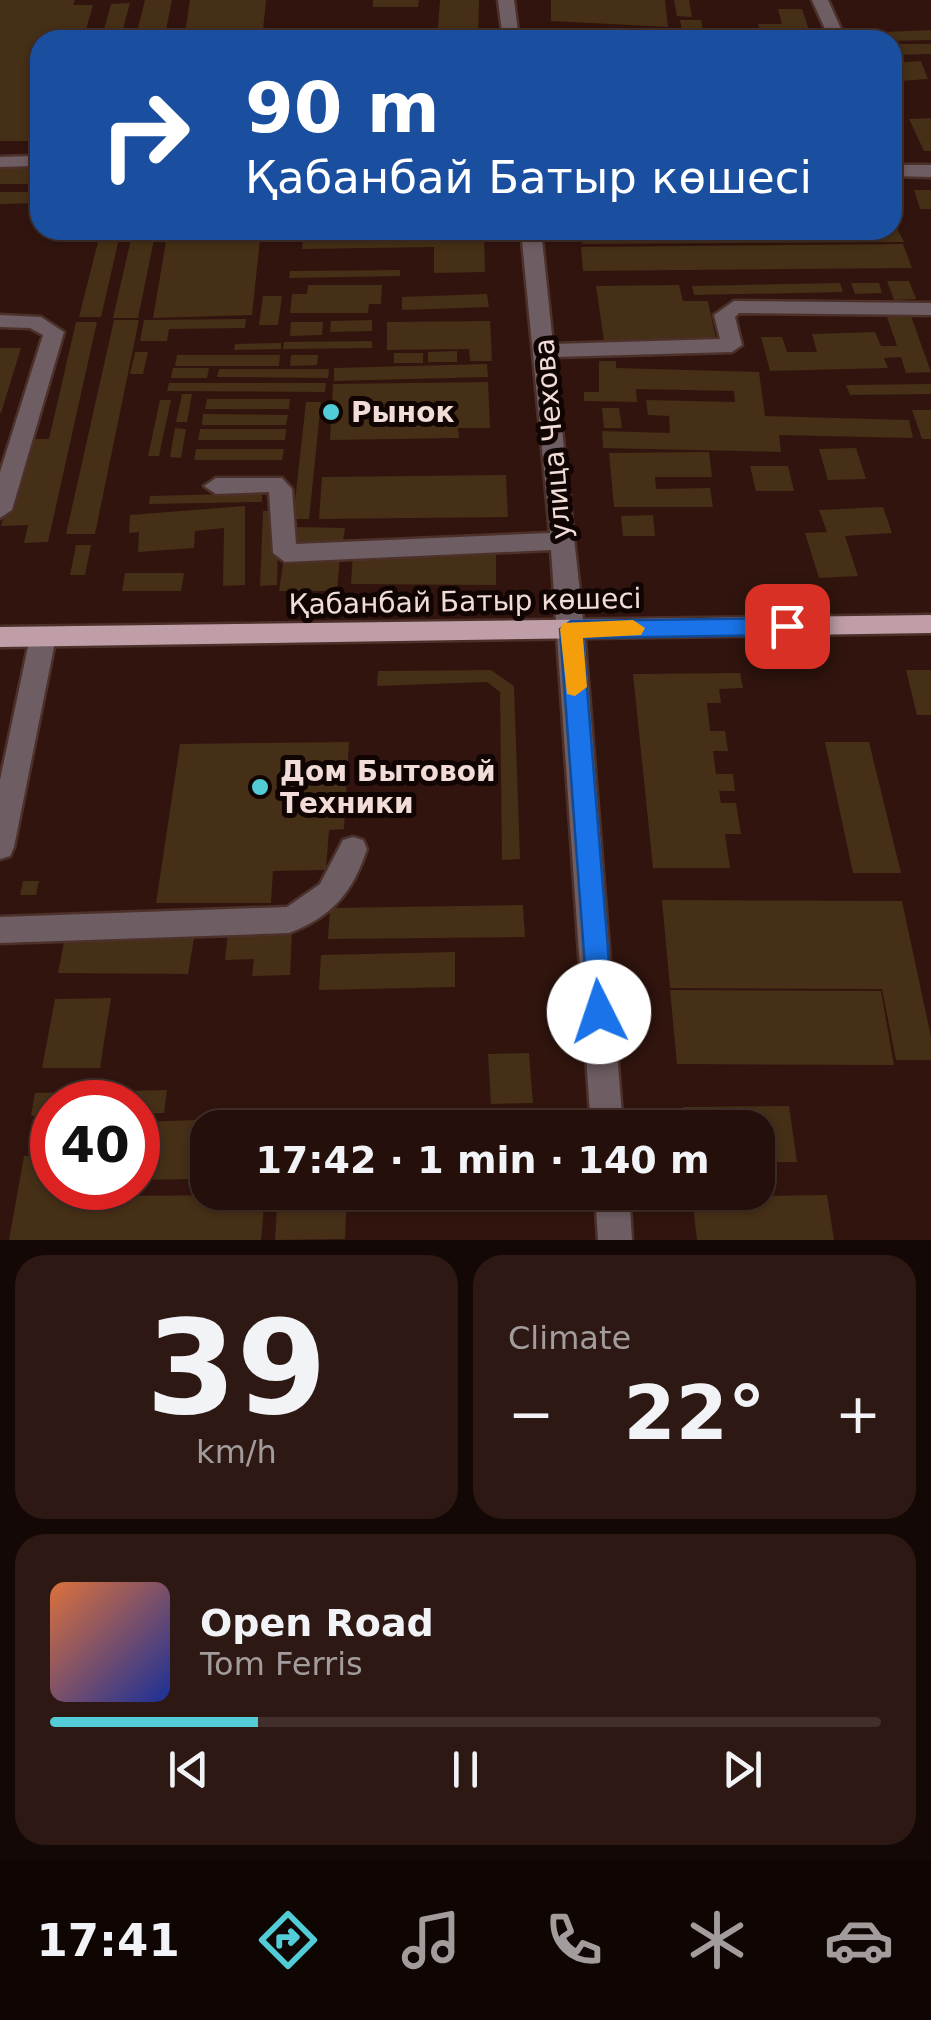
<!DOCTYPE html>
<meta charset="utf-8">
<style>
:root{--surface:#250f0a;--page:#2d1813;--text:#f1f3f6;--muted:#a39c9c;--line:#422f2b;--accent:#52ccd6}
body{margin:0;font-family:"DejaVu Sans",sans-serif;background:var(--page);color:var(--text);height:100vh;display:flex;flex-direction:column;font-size:38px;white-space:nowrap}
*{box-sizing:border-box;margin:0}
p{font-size:32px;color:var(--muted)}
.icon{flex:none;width:55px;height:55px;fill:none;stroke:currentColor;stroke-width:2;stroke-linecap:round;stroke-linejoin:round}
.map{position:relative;height:1240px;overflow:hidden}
.details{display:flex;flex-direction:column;gap:15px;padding:15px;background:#140806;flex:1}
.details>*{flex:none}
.hud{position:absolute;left:30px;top:30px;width:872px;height:210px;border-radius:30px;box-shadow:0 2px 8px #0004,0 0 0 2px var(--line);background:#1a4fa0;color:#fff;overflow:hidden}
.speed{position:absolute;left:30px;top:1080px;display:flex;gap:20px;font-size:50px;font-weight:700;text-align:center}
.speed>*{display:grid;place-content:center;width:130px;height:130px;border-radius:50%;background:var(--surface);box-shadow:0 2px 8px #0004,0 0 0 2px var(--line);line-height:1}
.speed .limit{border:15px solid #d22;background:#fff;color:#111}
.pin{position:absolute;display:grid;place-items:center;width:85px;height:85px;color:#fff;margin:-42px;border-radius:20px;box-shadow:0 5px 15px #0006}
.me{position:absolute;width:110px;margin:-55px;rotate:356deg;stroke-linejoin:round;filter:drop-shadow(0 0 8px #0008)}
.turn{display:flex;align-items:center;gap:35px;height:210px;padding:0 50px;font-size:45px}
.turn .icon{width:130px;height:130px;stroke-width:2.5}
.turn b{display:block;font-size:70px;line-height:85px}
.big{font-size:75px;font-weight:800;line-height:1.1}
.details .tile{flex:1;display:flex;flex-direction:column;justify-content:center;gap:15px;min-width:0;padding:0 35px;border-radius:30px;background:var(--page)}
.details .dial{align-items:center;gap:0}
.dial b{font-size:130px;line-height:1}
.song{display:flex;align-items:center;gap:30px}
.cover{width:120px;height:120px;border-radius:15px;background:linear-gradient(135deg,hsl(20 70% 55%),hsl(230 70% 35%))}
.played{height:10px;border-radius:5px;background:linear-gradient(90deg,var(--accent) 25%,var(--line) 25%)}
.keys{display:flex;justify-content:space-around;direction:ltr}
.heat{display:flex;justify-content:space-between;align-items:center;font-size:55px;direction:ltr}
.details .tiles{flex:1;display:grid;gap:15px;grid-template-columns:1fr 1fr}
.tile:last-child{grid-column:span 2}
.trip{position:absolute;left:190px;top:1110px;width:585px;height:100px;border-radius:30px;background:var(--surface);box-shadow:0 2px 8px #0004,0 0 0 2px var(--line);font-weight:800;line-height:100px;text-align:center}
.tab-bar{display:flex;height:160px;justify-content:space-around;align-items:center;background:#0f0604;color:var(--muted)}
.tab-bar .icon{width:70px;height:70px}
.tab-bar .current{color:var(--accent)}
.tab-bar b{font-size:45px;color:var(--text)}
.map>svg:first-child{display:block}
.building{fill:#452f16}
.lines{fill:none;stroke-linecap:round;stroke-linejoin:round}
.minor-casing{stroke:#4c302a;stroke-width:5}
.major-casing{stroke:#4c302a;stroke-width:5}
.minor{fill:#6e5d62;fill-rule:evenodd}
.major{fill:#bf9ea7;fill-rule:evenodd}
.route{fill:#1a73e8;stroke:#114b97;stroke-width:2.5}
.slow{fill:#f59e0b}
.poi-dot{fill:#52ccd6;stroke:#100503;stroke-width:4}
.labels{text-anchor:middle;stroke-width:10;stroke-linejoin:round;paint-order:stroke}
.poi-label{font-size:28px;font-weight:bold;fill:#f1dcd7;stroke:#100503;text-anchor:start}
.street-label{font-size:28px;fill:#f1dcd7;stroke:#100503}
</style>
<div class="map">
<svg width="931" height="1240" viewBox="0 0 931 1240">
<rect width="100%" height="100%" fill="#31140e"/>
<!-- building -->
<path class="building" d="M 0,0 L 75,0 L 73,5 L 93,5 L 83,40 L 40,40 L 40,128 L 34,141 L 0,141 Z
M 145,0 L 172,0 L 164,40 L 135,40 Z
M 190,0 L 266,0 L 262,40 L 184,40 Z
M 373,0 L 419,0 L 418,7 L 373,7 Z
M 440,0 L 479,0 L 478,40 L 437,40 Z
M 551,0 L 665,0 L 668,27 L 551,21 Z
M 674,0 L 689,0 L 692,17 L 677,16 Z
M 130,3 L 120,40 L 101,40 L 111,4 Z
M 778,9 L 802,9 L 811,36 L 762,36 L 758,24 L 782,24 Z
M 680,20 L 701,20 L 705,40 L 684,40 Z
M 543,28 L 579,28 L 579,40 L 543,40 Z
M 931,30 L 931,40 L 892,41 L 883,32 Z
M 892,44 L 931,44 L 931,54 L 892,55 Z
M 921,61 L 928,79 L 900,81 L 893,63 Z
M 931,118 L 931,151 L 924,151 L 909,119 Z
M 0,166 L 40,166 L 40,184 L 0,184 Z
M 914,190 L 931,190 L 931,209 L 920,209 Z
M 0,192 L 40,192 L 40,203 L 0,204 Z
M 892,219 L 904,242 L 582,244 L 581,230 L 892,230 Z
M 101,230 L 121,230 L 101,317 L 79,317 Z
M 133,230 L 156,230 L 138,318 L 113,318 Z
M 168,230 L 261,230 L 252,315 L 153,318 Z
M 304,230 L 484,230 L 485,272 L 434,273 L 434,247 L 302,249 Z
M 903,244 L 912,268 L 583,271 L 581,247 Z
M 400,270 L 400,276 L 289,278 L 290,271 Z
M 887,281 L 909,281 L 916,299 L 894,300 Z
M 840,283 L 843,292 L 694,295 L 692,286 Z
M 851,283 L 879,283 L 882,293 L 855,294 Z
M 308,285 L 382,285 L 381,304 L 369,304 L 368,313 L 290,313 L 292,294 L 307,294 Z
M 679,285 L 683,301 L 708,301 L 716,339 L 604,341 L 596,286 Z
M 487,294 L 489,307 L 402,310 L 402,297 Z
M 263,296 L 282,296 L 278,325 L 259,325 Z
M 911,316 L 931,372 L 906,373 L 901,357 L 884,358 L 888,368 L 770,371 L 761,337 L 782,337 L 787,352 L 817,352 L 812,334 L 875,332 L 881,346 L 897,346 L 887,317 Z
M 246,319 L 245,328 L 169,329 L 167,341 L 140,341 L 144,320 Z
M 114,320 L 139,320 L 95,534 L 66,534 Z
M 372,320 L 372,331 L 330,332 L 331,321 Z
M 490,321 L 492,361 L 470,361 L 469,349 L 387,350 L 387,322 Z
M 76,322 L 97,322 L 48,542 L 24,543 L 28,525 L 1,526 L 23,439 L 49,439 Z
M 291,322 L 323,322 L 322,335 L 290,336 Z
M 372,341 L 372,348 L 283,349 L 284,342 Z
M 281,343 L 281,349 L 234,350 L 235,344 Z
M 0,348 L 21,348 L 1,413 L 0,413 Z
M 457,351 L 457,362 L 428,362 L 428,352 Z
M 135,352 L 148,352 L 143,374 L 130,374 Z
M 394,353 L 423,353 L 423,363 L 394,363 Z
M 177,355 L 280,355 L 279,366 L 175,366 Z
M 291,355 L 318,355 L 317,365 L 290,366 Z
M 599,361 L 616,361 L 616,368 L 759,372 L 765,416 L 909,420 L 913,438 L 779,435 L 781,452 L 603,448 L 602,431 L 670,433 L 669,416 L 648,415 L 646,400 L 735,402 L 734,391 L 636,389 L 637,402 L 584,401 L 584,392 L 599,392 Z
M 487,364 L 488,377 L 334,381 L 334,368 Z
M 173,368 L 209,368 L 207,378 L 171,378 Z
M 219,369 L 329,369 L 328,378 L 217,377 Z
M 488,382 L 490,428 L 458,428 L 459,438 L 330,440 L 333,384 Z
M 169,383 L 326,383 L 325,392 L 167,391 Z
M 931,384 L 931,394 L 850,395 L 846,385 Z
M 182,394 L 192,394 L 187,422 L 176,422 Z
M 207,399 L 290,399 L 289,409 L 205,409 Z
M 160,400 L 171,400 L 159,456 L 148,456 Z
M 306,402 L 321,402 L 309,519 L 293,519 Z
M 602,408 L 619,408 L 622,428 L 604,428 Z
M 912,410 L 931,410 L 931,439 L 922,439 Z
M 203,414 L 288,415 L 286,425 L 202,425 Z
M 175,428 L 186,429 L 181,458 L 170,457 Z
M 200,429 L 286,429 L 285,440 L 198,440 Z
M 856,448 L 866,479 L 828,480 L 819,449 Z
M 196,449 L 284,449 L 282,460 L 194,460 Z
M 709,452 L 712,477 L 655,477 L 656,489 L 710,488 L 713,507 L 614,507 L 609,453 Z
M 750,466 L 788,466 L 794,491 L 756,491 Z
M 506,475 L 508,517 L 319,519 L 322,477 Z
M 262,493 L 262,502 L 149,504 L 150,496 Z
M 245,506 L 245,585 L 223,586 L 224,528 L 195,531 L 194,548 L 138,552 L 139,532 L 129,533 L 130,515 Z
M 883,507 L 892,533 L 845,536 L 858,576 L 819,578 L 805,533 L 827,532 L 819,510 Z
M 263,511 L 279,511 L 277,585 L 260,586 Z
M 653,515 L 655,536 L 623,536 L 621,516 Z
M 297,527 L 345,528 L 342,547 L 295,547 Z
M 76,545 L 91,545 L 85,575 L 70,575 Z
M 353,552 L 496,553 L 496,585 L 351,584 Z
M 284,557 L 340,557 L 337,591 L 279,591 Z
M 125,573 L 184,573 L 181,591 L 122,591 Z
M 491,670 L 514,686 L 520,859 L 502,860 L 500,692 L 487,682 L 377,686 L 378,671 Z
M 906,670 L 931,670 L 931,715 L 917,715 Z
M 740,673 L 743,688 L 719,689 L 721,703 L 707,703 L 710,731 L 725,731 L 728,751 L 713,751 L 716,774 L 733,774 L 735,791 L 719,791 L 721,803 L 736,803 L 741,834 L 725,834 L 730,868 L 653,868 L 633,674 Z
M 349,742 L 344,829 L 329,830 L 326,870 L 273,871 L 271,903 L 156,903 L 180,744 Z
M 825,742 L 869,742 L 901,873 L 853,873 Z
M 23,881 L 39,881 L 36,895 L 20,895 Z
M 662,900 L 902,901 L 931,1037 L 931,1060 L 896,1060 L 882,989 L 670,988 Z
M 523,905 L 525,937 L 328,939 L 330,908 Z
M 292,931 L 290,975 L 252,976 L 254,959 L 225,960 L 228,932 Z
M 65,937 L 194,938 L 188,974 L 58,973 Z
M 455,952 L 455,987 L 319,990 L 321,955 Z
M 670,990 L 881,991 L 894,1065 L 677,1064 Z
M 111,998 L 100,1068 L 42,1068 L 55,999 Z
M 529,1053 L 533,1103 L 491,1104 L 488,1054 Z
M 167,1090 L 164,1113 L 138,1114 L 138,1102 L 52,1102 L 52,1115 L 31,1116 L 35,1093 Z
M 789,1106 L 797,1162 L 758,1162 L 758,1128 L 686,1128 L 683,1107 Z
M 195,1120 L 190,1179 L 138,1180 L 142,1122 Z
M 51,1130 L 52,1188 L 107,1188 L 105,1196 L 265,1195 L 261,1240 L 9,1240 L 24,1156 L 46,1157 Z
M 278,1192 L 347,1192 L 345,1239 L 275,1240 Z
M 827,1195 L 834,1240 L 697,1240 L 692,1197 Z"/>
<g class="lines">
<!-- minor casing -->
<g class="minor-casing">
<path id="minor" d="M 498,0 L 514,0 L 519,40 L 503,40 Z
M 812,0 L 828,0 L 846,40 L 830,40 Z
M 0,157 L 31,156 L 40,161 L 31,166 L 0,167 Z
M 892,165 L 931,165 L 931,177 L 892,176 Z
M 521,230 L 541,230 L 553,344 L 720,339 L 714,315 L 734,301 L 931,303 L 931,315 L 739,313 L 735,317 L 742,345 L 732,352 L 554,357 L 584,629 L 623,1128 L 591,1128 L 551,550 L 285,562 L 273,553 L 269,492 L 216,494 L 204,486 L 216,478 L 282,478 L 292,489 L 296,544 L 550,533 Z
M 0,315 L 41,317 L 64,332 L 12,510 L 0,518 L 0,472 L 43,335 L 30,328 L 0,327 Z
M 43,627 L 52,630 L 56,637 L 14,847 L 10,856 L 0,859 L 0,780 L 30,637 L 34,630 Z
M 353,837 L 363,840 L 367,849 C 353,892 332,917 289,933 L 0,943 L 0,917 L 287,907 L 320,884 L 343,840 Z
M 595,1192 L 629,1192 L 632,1240 L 598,1240 Z"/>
</g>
<!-- major casing -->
<g class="major-casing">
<path id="major" d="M 931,615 L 931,633 L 0,647 L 0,627 Z"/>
</g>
<!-- minor -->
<use href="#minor" class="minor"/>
<!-- major -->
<use href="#major" class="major"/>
</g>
<!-- route -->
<path class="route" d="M 787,618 L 798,626 L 787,635 L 583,638 L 613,1012 L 609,1022 L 599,1026 L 589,1022 L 560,629 L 571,621 Z"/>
<!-- slow -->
<path class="slow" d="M 633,620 L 645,628 L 641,635 L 583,638 L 587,687 L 575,696 L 567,694 L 560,629 L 563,623 Z"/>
<!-- markers -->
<g class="poi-dot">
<circle cx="331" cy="412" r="10"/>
<circle cx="260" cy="787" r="10"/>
</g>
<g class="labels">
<!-- poi labels -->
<g class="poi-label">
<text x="351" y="422">Рынок</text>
<text x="280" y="781">Дом Бытовой<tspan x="280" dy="32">Техники</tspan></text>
</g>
<!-- street labels -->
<g class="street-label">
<text transform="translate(552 439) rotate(-95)" y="10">улица Чехова</text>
<text transform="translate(465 601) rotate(-1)" y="10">Қабанбай Батыр көшесі</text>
</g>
</g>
</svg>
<div class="speed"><div class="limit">40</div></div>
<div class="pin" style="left:787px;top:626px;background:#d93025"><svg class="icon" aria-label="arrive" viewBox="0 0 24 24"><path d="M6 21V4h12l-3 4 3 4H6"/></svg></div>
<svg class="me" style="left:599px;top:1012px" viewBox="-20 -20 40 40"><circle r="19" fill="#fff"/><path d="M0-13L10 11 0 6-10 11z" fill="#1a73e8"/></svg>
<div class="trip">17:42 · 1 min · 140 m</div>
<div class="hud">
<div class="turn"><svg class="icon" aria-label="right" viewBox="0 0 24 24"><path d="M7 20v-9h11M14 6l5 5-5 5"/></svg><div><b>90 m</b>Қабанбай Батыр көшесі</div></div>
</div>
</div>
<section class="details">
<div class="tiles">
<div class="tile dial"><b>39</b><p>km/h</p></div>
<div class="tile"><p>Climate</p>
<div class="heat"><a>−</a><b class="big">22°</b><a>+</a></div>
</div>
<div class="tile">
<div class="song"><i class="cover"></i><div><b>Open Road</b><p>Tom Ferris</p></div></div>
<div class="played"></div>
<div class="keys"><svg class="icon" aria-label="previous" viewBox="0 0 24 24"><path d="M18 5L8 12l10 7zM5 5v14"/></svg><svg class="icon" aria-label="pause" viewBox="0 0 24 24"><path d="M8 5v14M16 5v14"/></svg><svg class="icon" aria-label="next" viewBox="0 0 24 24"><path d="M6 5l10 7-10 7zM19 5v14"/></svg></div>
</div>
</div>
</section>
<nav class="tab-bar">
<b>17:41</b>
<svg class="icon current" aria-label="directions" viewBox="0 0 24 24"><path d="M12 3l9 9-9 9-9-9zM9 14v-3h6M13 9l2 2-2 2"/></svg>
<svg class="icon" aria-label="music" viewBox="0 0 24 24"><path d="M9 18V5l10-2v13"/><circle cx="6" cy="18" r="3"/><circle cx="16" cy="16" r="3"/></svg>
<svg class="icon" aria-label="phone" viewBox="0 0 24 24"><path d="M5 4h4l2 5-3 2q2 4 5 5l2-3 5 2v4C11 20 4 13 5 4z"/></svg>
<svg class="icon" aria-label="climate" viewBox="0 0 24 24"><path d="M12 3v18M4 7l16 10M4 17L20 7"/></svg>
<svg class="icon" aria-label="car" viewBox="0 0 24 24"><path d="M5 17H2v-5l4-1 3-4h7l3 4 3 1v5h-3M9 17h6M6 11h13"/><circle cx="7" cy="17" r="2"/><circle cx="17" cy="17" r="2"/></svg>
</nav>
